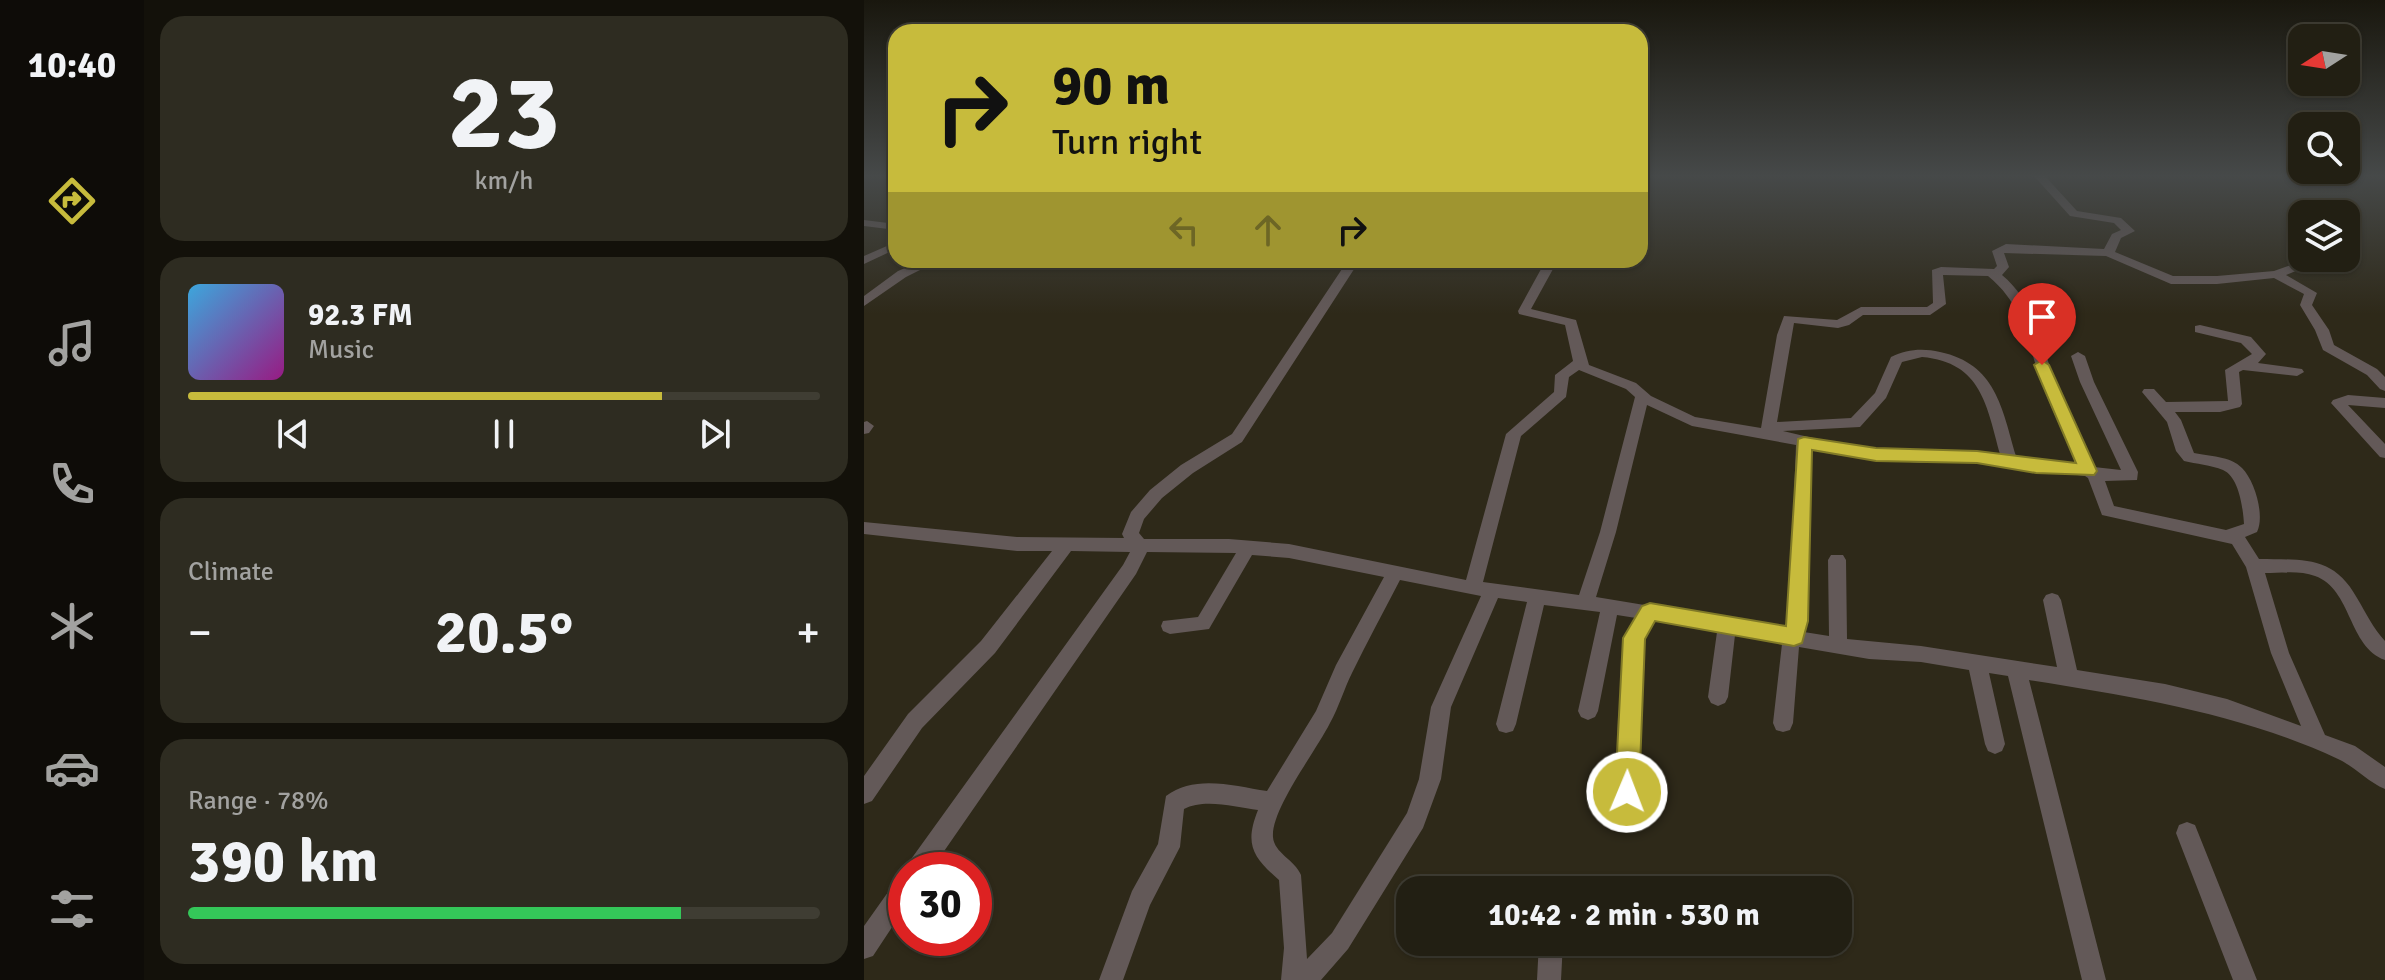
<!DOCTYPE html>
<meta charset="utf-8">
<style>
:root{--surface:#221f13;--page:#2e2c21;--text:#f1f3f6;--muted:#a2a2a0;--line:#3f3d33;--accent:#c7bb3c}
body{margin:0;font-family:Signika,sans-serif;background:var(--page);color:var(--text);height:100vh;display:flex;flex-direction:column;font-size:30px;white-space:nowrap}
*{box-sizing:border-box;margin:0}
p{font-size:26px;color:var(--muted)}
.icon{flex:none;width:44px;height:44px;fill:none;stroke:currentColor;stroke-width:2;stroke-linecap:round;stroke-linejoin:round}
.map{position:relative;flex:1;overflow:hidden}
.side{display:flex;flex-direction:column;gap:16px;padding:16px;background:#13110a;width:720px}
.side>*{flex:none}
.banner{position:absolute;left:24px;top:24px;width:760px;height:244px;border-radius:24px;box-shadow:0 2px 6px #0004,0 0 0 2px var(--line);background:#c7bb3c;color:#111;overflow:hidden}
.needle{width:52px;rotate:258deg}
.tools{position:absolute;left:1424px;top:24px;display:grid;gap:16px}
.tools a{display:grid;place-items:center;width:72px;height:72px;border-radius:16px;background:var(--surface);box-shadow:0 2px 6px #0004,0 0 0 2px var(--line);font-size:40px}
.speed{position:absolute;left:24px;top:852px;display:flex;gap:16px;font-size:40px;font-weight:700;text-align:center}
.speed>*{display:grid;place-content:center;width:104px;height:104px;border-radius:50%;background:var(--surface);box-shadow:0 2px 6px #0004,0 0 0 2px var(--line);line-height:1}
.speed .limit{border:12px solid #d22;background:#fff;color:#111}
.pin{position:absolute;display:grid;place-items:center;width:68px;height:68px;color:#fff;margin:-82px -34px;border-radius:50% 50% 50% 0;rotate:-45deg;box-shadow:0 0 8px #0007}
.pin .icon{rotate:45deg}
.me{position:absolute;width:88px;margin:-44px;rotate:1deg;stroke-linejoin:round;filter:drop-shadow(0 0 6px #0008)}
.turn{display:flex;align-items:center;gap:28px;height:168px;padding:0 32px;font-size:36px}
.turn .icon{width:104px;height:104px;stroke-width:2.5}
.turn b{display:block;font-size:56px;line-height:68px}
.lanes{display:flex;align-items:center;height:76px;padding:0 32px;background:#0003;justify-content:center;gap:40px;direction:ltr}
.lanes .off{opacity:.35}
.big{font-size:60px;font-weight:700;line-height:1.1}
.side .tile{flex:1;display:flex;flex-direction:column;justify-content:center;gap:12px;min-width:0;padding:0 28px;border-radius:24px;background:var(--page)}
.side .dial{align-items:center;gap:0}
.dial b{font-size:104px;line-height:1}
.song{display:flex;align-items:center;gap:24px}
.cover{width:96px;height:96px;border-radius:12px;background:linear-gradient(135deg,hsl(200 70% 55%),hsl(310 70% 35%))}
.played{height:8px;border-radius:4px;background:linear-gradient(90deg,var(--accent) 75%,var(--line) 75%)}
.keys{display:flex;justify-content:space-around;direction:ltr}
.heat{display:flex;justify-content:space-between;align-items:center;font-size:44px;direction:ltr}
.charge{height:12px;border-radius:6px;background:linear-gradient(90deg,#34c759 78%,var(--line) 0)}
.trip{position:absolute;left:532px;top:876px;width:456px;height:80px;border-radius:24px;background:var(--surface);box-shadow:0 2px 6px #0004,0 0 0 2px var(--line);font-weight:700;line-height:80px;text-align:center}
main{display:flex;flex:1;min-height:0}
.tabs{display:flex;flex-direction:column;width:144px;justify-content:space-around;align-items:center;background:#0e0c08;color:var(--muted)}
.tabs .icon{width:56px;height:56px}
.tabs .active{color:var(--accent)}
.tabs b{font-size:36px;color:var(--text)}
.map>svg:first-child{display:block}
.lines{fill:none;stroke-linecap:round;stroke-linejoin:round}
.minor{fill:#635958;fill-rule:evenodd}
.route{fill:#c7bb3c;stroke:#817a27;stroke-width:2}
</style>
<main>
<nav class="tabs">
<b>10:40</b>
<svg class="icon active" aria-label="directions" viewBox="0 0 24 24"><path d="M12 3l9 9-9 9-9-9zM9 14v-3h6M13 9l2 2-2 2"/></svg>
<svg class="icon" aria-label="music" viewBox="0 0 24 24"><path d="M9 18V5l10-2v13"/><circle cx="6" cy="18" r="3"/><circle cx="16" cy="16" r="3"/></svg>
<svg class="icon" aria-label="phone" viewBox="0 0 24 24"><path d="M5 4h4l2 5-3 2q2 4 5 5l2-3 5 2v4C11 20 4 13 5 4z"/></svg>
<svg class="icon" aria-label="climate" viewBox="0 0 24 24"><path d="M12 3v18M4 7l16 10M4 17L20 7"/></svg>
<svg class="icon" aria-label="car" viewBox="0 0 24 24"><path d="M5 17H2v-5l4-1 3-4h7l3 4 3 1v5h-3M9 17h6M6 11h13"/><circle cx="7" cy="17" r="2"/><circle cx="17" cy="17" r="2"/></svg>
<svg class="icon" aria-label="filters" viewBox="0 0 24 24"><path d="M4 7h16M4 17h16"/><circle cx="9" cy="7" r="2"/><circle cx="15" cy="17" r="2"/></svg>
</nav>
<section class="side">
<div class="tile dial"><b>23</b><p>km/h</p></div>
<div class="tile">
<div class="song"><i class="cover"></i><div><b>92.3 FM</b><p>Music</p></div></div>
<div class="played"></div>
<div class="keys"><svg class="icon" aria-label="previous" viewBox="0 0 24 24"><path d="M18 5L8 12l10 7zM5 5v14"/></svg><svg class="icon" aria-label="pause" viewBox="0 0 24 24"><path d="M8 5v14M16 5v14"/></svg><svg class="icon" aria-label="next" viewBox="0 0 24 24"><path d="M6 5l10 7-10 7zM19 5v14"/></svg></div>
</div>
<div class="tile"><p>Climate</p>
<div class="heat"><a>−</a><b class="big">20.5°</b><a>+</a></div>
</div>
<div class="tile"><p>Range · 78%</p><b class="big">390 km</b><div class="charge"></div></div>
</section>
<div class="map">
<svg width="1521" height="980" viewBox="0 0 1521 980">
<rect width="100%" height="100%" fill="#2e2919"/>
<g class="lines">
<!-- minor -->
<path class="minor" d="M 1170,176 L 1181,176 L 1213,211 L 1257,218 L 1271,231 L 1257,238 L 1251,252 L 1309,276 L 1353,276 L 1410,271 L 1447,258 L 1464,258 L 1422,275 L 1453,293 L 1448,305 L 1465,330 L 1470,345 L 1513,369 L 1521,377 L 1521,391 L 1516,389 L 1503,375 L 1459,350 L 1451,330 L 1436,305 L 1440,294 L 1410,278 L 1353,284 L 1307,284 L 1242,256 L 1140,253 L 1145,267 L 1138,275 C 1172,303 1178,348 1193,387 C 1204,414 1218,441 1230,467 L 1257,470 L 1216,382 L 1207,356 L 1214,352 L 1221,356 L 1230,382 L 1274,472 L 1273,480 L 1241,481 L 1250,506 L 1362,530 L 1380,524 C 1379,508 1375,477 1359,470 C 1347,465 1332,464 1320,461 L 1312,451 L 1303,422 L 1278,392 L 1280,389 L 1290,389 L 1302,402 L 1364,401 L 1361,370 L 1388,354 L 1377,343 L 1331,332 L 1331,326 L 1336,325 L 1387,337 L 1402,354 L 1394,363 L 1438,369 L 1440,372 L 1433,376 L 1379,370 L 1375,372 L 1378,404 L 1376,407 L 1356,412 L 1311,412 L 1317,420 L 1330,453 C 1344,456 1367,456 1378,468 C 1391,481 1401,516 1393,532 L 1381,537 L 1395,559 C 1439,560 1469,555 1493,598 C 1502,613 1509,628 1521,641 L 1521,660 C 1484,647 1488,589 1451,576 C 1436,570 1416,573 1401,573 L 1425,653 L 1461,735 L 1491,746 L 1521,767 L 1521,789 C 1504,782 1491,767 1474,759 C 1375,713 1271,697 1165,680 L 1242,980 L 1218,980 L 1144,676 L 1125,673 L 1141,744 L 1138,751 L 1131,754 L 1124,751 L 1121,744 L 1105,670 L 1057,662 L 1005,659 L 935,647 L 929,723 L 926,730 L 919,732 L 912,730 L 909,723 L 918,644 L 871,635 L 864,697 L 861,703 L 854,706 L 847,703 L 844,697 L 853,632 L 790,621 L 779,639 L 781,664 L 774,717 L 774,792 L 760,820 L 752,823 L 744,820 L 741,812 L 752,790 L 754,717 L 761,664 L 761,638 L 772,618 L 753,615 L 734,711 L 731,717 L 724,720 L 717,717 L 714,711 L 736,612 L 680,605 L 652,724 L 649,731 L 642,733 L 635,731 L 632,724 L 663,602 L 634,598 L 587,707 L 577,779 L 559,828 L 484,949 L 457,980 L 417,980 L 420,948 L 415,880 C 389,857 380,845 394,810 C 372,807 340,798 320,809 L 316,847 L 286,905 L 259,980 L 235,980 L 268,891 L 294,844 L 302,796 C 331,774 370,786 403,791 L 452,711 L 472,665 L 520,577 L 425,558 L 388,555 L 345,629 L 306,634 L 299,631 L 297,626 L 299,621 L 334,617 L 372,553 L 283,552 L 272,574 L 67,870 L 42,871 L 45,862 L 259,565 L 266,552 L 207,551 L 131,653 L 58,728 L 8,801 L 0,804 L 0,776 L 44,714 L 117,641 L 188,551 L 153,551 L 0,534 L 0,522 L 153,537 L 260,538 L 258,534 L 267,512 L 286,490 L 317,465 L 368,434 L 484,260 L 496,260 L 378,442 L 329,473 L 298,498 L 280,519 L 275,533 L 280,539 L 365,539 L 425,544 L 602,580 L 642,434 L 690,392 L 691,375 L 709,361 L 701,325 L 655,314 L 654,311 L 682,260 L 694,260 L 667,309 L 712,320 L 725,365 L 772,383 L 787,396 L 831,417 L 897,428 L 913,335 L 920,316 L 973,320 L 997,307 L 1063,307 L 1069,303 L 1068,270 L 1077,267 L 1130,269 L 1133,266 L 1128,251 L 1142,244 L 1240,249 L 1248,234 L 1257,230 L 1250,223 L 1206,216 ZM 1079,275 L 1124,276 C 1161,306 1163,343 1178,384 C 1189,412 1201,438 1213,464 L 1152,456 C 1138,408 1132,364 1076,352 C 1059,348 1043,349 1027,357 L 1011,393 L 987,418 L 913,422 L 930,323 L 974,328 L 985,325 L 999,315 L 1066,315 L 1082,304 ZM 1058,357 C 1118,362 1123,407 1136,454 C 1109,451 1082,454 1055,452 C 1009,450 964,442 919,431 L 996,427 L 1022,398 L 1038,362 ZM 715,370 L 762,389 L 771,397 L 736,532 L 715,595 L 619,582 L 657,436 L 702,397 L 705,377 ZM 783,405 L 828,426 L 932,445 L 925,621 L 922,629 L 863,616 L 859,618 L 732,597 L 752,532 ZM 947,449 L 973,455 L 1056,463 L 1113,462 L 1221,476 L 1224,478 L 1238,515 L 1368,544 L 1382,567 L 1407,653 L 1437,726 L 1363,699 L 1301,684 L 1213,670 L 1197,600 L 1194,595 L 1188,593 L 1182,595 L 1179,600 L 1193,667 L 1057,646 L 983,639 L 982,560 L 979,555 L 967,555 L 964,560 L 965,636 L 940,632 L 943,621 ZM 536,580 L 617,596 L 567,707 L 555,779 L 543,813 L 468,933 L 443,959 L 437,875 C 431,860 410,853 409,837 C 407,809 452,751 466,723 C 475,707 480,689 488,673 C 503,642 520,611 536,580 Z
M 0,220 L 32,224 L 32,230 L 0,226 Z
M 32,242 L 32,249 L 0,264 L 0,256 Z
M 60,260 L 76,260 L 42,277 L 0,306 L 0,296 L 34,271 Z
M 1484,395 L 1521,398 L 1521,408 L 1484,405 L 1521,444 L 1521,458 L 1516,457 L 1467,403 L 1469,400 Z
M 3,421 L 10,426 L 5,433 L 0,434 L 0,422 Z
M 1323,822 L 1331,825 L 1393,980 L 1369,980 L 1312,833 L 1315,825 Z
M 42,874 L 42,906 L 9,956 L 0,959 L 0,926 L 34,878 Z
M 675,942 L 699,942 L 697,980 L 673,980 Z"/>
</g>
<!-- sky -->
<linearGradient id="sky" x2="0" y2="1"><stop stop-color="#19170e"/><stop offset="0.56" stop-color="#464949"/><stop offset="1" stop-color="#464949" stop-opacity="0"/></linearGradient>
<rect width="1521" height="314" fill="url(#sky)"/>
<!-- route -->
<path class="route" d="M 1178,360 L 1185,365 L 1233,471 L 1230,475 L 1172,473 L 1113,463 L 1012,461 L 948,450 L 944,621 L 938,643 L 930,646 L 791,621 L 781,639 L 775,792 L 772,800 L 763,804 L 755,800 L 751,792 L 759,638 L 778,606 L 786,603 L 922,626 L 934,439 L 940,437 L 1012,448 L 1113,451 L 1212,463 L 1170,365 Z"/>
</svg>
<div class="tools">
<a><svg class="needle" viewBox="-14 -14 28 28"><path d="M0-13l5 13h-10z" fill="#e53935"/><path d="M0 13l5-13h-10z" fill="#a2a2a0"/></svg></a>
<a><svg class="icon" aria-label="search" viewBox="0 0 24 24"><circle cx="10" cy="10" r="6"/><path d="M15 15l6 6"/></svg></a>
<a><svg class="icon" aria-label="layers" viewBox="0 0 24 24"><path d="M12 4l9 5-9 5-9-5zM3 14l9 5 9-5"/></svg></a>
</div>
<div class="speed"><div class="limit">30</div></div>
<div class="pin" style="left:1178px;top:365px;background:#d93025"><svg class="icon" aria-label="arrive" viewBox="0 0 24 24"><path d="M6 21V4h12l-3 4 3 4H6"/></svg></div>
<svg class="me" style="left:763px;top:792px" viewBox="-20 -20 40 40"><circle r="17" fill="#c7bb3c" stroke="#fff" stroke-width="3"/><path d="M0-11L8 9 0 5-8 9z" fill="#fff"/></svg>
<div class="trip">10:42 · 2 min · 530 m</div>
<div class="banner">
<div class="turn"><svg class="icon" aria-label="right" viewBox="0 0 24 24"><path d="M7 20v-9h11M14 6l5 5-5 5"/></svg><div><b>90 m</b>Turn right</div></div>
<div class="lanes"><svg class="icon off" aria-label="left" viewBox="0 0 24 24"><path d="M17 20v-9H6M10 6l-5 5 5 5"/></svg><svg class="icon off" aria-label="ahead" viewBox="0 0 24 24"><path d="M12 20V5M6 11l6-6 6 6"/></svg><svg class="icon" aria-label="right" viewBox="0 0 24 24"><path d="M7 20v-9h11M14 6l5 5-5 5"/></svg></div>
</div>
</div>
</main>
